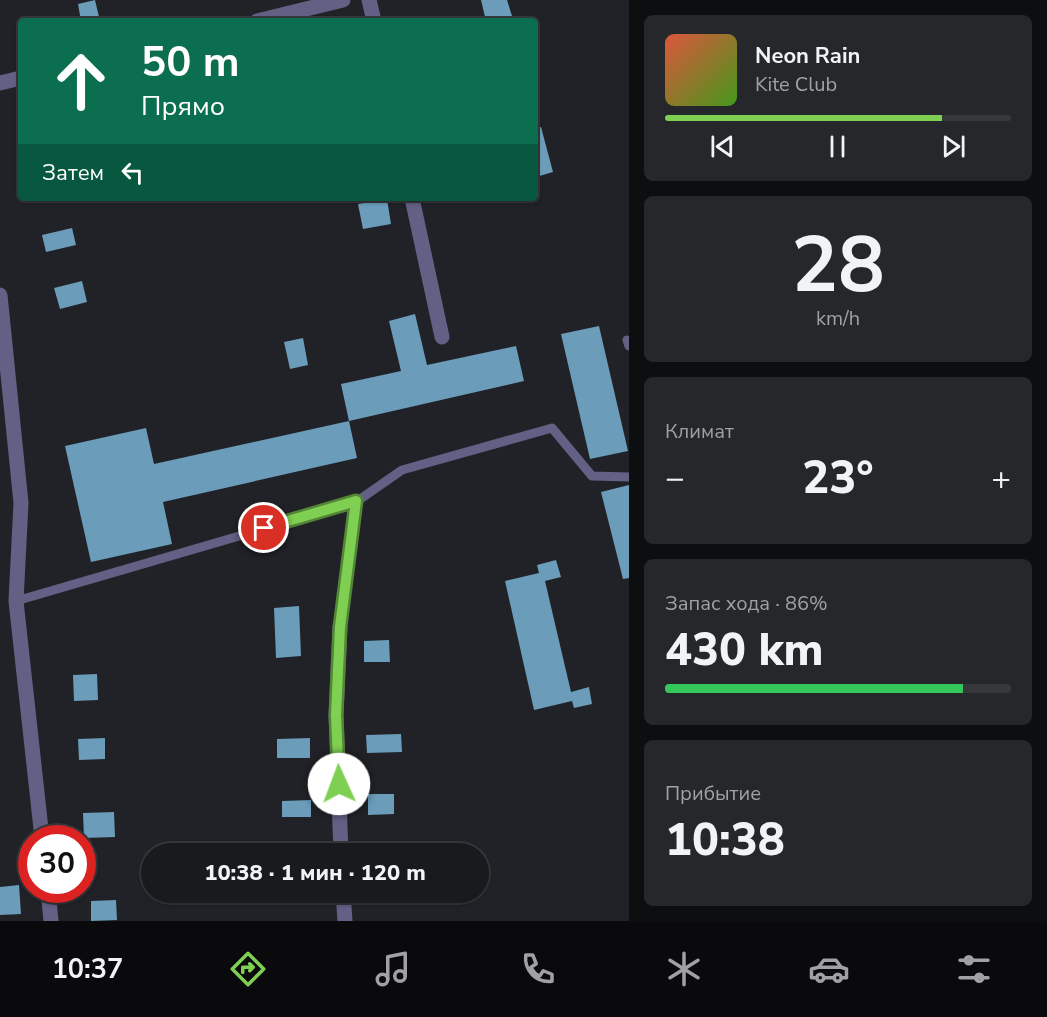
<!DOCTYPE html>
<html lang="ru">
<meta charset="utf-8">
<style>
:root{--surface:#181a1d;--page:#25272a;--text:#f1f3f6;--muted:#9fa1a4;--line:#36383b;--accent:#7fd052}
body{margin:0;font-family:"Nunito Sans",sans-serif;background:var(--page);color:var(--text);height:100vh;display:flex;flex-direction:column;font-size:22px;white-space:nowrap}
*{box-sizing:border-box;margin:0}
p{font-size:20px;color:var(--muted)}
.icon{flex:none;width:33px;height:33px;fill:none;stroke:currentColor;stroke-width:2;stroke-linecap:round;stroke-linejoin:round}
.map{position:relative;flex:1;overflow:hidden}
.panel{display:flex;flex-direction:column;gap:15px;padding:15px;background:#0d0e10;width:418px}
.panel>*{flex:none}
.hud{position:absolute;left:18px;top:18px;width:520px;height:183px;border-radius:6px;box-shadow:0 2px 4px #0004,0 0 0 2px var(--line);background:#0b6e4f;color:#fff;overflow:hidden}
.speed{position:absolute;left:18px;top:825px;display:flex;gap:12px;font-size:30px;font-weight:700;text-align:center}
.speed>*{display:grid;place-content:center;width:78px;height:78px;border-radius:50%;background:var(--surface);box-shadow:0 2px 4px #0004,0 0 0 2px var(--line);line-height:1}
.speed .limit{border:9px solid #d22;background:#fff;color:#111}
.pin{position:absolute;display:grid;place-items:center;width:51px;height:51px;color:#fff;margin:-26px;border:3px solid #fff;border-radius:50%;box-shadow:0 2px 6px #0007}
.me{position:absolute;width:66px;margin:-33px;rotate:358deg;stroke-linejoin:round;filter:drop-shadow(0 0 4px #0008)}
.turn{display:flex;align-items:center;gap:21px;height:126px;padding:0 24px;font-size:27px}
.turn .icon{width:78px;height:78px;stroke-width:2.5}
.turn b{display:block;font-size:42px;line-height:51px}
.then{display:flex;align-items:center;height:57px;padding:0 24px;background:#0003;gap:12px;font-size:22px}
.big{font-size:45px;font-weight:800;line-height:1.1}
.panel .card{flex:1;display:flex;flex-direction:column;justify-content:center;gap:9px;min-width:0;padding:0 21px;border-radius:9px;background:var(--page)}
.panel .dial{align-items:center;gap:0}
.dial b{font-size:78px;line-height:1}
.song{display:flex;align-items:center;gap:18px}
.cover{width:72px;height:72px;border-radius:9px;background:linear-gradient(135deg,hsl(10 70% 55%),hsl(100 70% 35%))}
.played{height:6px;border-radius:3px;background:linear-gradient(90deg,var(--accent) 80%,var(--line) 80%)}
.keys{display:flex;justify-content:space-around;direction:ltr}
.heat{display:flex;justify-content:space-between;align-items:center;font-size:33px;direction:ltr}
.charge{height:9px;border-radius:4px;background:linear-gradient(90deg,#34c759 86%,var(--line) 0)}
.trip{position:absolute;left:141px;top:843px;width:348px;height:60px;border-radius:30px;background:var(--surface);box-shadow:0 2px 4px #0004,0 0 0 2px var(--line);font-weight:800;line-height:60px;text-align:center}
.tabs{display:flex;height:96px;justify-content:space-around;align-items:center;background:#0a0a0c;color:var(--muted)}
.tabs .icon{width:42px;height:42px}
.tabs .selected{color:var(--accent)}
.tabs b{font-size:27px;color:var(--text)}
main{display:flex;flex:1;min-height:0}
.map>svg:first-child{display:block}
.building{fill:#6b9cba}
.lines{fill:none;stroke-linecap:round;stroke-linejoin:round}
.service{stroke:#626084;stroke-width:9}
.minor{stroke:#626084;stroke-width:15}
.route-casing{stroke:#538735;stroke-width:15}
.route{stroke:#7fd052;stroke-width:10}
</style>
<main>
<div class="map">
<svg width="629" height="921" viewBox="0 0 629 921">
<rect width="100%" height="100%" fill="#202227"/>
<!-- building -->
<path class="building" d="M 95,0 L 100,21 L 81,21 L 78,4 Z
M 481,0 L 507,0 L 512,16 L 495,21 L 486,21 Z
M 541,127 L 553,172 L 536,177 L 536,128 Z
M 387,199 L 391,224 L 363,229 L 358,204 Z
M 72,228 L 76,245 L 46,252 L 42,235 Z
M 82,281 L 87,302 L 60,309 L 54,288 Z
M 415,314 L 427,365 L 516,346 L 524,381 L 349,421 L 341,384 L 401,371 L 389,321 Z
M 599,326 L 628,451 L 590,459 L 561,334 Z
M 303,338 L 308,365 L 290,369 L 284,342 Z
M 349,421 L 357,458 L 163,502 L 172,544 L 91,562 L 65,446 L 146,428 L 154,464 Z
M 629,485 L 629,578 L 623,579 L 601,492 Z
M 556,560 L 561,577 L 545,581 L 571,692 L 589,687 L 592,704 L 574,708 L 572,701 L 534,710 L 505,581 L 539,573 L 537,565 Z
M 299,606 L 301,656 L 276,658 L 274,608 Z
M 389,640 L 390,662 L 364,662 L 364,641 Z
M 97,674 L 98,700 L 74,701 L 73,675 Z
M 401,734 L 402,752 L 367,753 L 366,735 Z
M 105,738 L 105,759 L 79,760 L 78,739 Z
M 310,738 L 310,758 L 277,758 L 277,739 Z
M 368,794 L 394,794 L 394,814 L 368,815 Z
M 311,800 L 311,817 L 282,817 L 282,801 Z
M 114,812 L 115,837 L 84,838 L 83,813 Z
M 19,885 L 21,914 L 0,915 L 0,887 Z
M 116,900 L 117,920 L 91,921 L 91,901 Z"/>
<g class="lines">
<!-- service -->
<path class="service" d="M 627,340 L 629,346
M 16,601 L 356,502
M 340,627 L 356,502 L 402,470 L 552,428 L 592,476 L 629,477"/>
<!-- minor -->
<path class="minor" d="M 369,0 L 374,21
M 257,21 L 343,0
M 0,83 L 21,78
M 412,198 L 442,337
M 0,295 L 21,503 L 16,601 L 42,838
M 340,627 L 336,715 L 341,854
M 48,890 L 51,921
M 343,892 L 345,921"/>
</g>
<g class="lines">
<!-- route casing -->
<g class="route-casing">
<path id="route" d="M 264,528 L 356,501 L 340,627 L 336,715 L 339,784"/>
</g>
<!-- route -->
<use href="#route" class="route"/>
</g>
</svg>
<div class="speed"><div class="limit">30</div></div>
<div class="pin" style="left:264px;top:528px;background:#d93025"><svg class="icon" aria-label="arrive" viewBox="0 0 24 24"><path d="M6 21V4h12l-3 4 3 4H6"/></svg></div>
<svg class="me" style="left:339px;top:784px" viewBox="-20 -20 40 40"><circle r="19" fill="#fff"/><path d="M0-13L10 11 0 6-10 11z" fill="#7fd052"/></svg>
<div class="trip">10:38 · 1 мин · 120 m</div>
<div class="hud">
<div class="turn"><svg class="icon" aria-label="ahead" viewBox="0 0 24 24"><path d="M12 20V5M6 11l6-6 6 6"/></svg><div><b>50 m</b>Прямо</div></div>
<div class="then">Затем<svg class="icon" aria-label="left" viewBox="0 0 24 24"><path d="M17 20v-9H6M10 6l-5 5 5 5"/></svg></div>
</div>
</div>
<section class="panel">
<div class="card">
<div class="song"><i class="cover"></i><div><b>Neon Rain</b><p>Kite Club</p></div></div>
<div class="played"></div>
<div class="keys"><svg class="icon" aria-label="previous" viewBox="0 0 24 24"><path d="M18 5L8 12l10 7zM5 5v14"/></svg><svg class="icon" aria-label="pause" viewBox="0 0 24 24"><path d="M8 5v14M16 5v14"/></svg><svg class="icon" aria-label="next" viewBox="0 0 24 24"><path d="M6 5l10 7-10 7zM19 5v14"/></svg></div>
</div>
<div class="card dial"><b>28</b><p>km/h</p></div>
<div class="card"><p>Климат</p>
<div class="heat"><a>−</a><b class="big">23°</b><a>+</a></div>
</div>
<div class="card"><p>Запас хода · 86%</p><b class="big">430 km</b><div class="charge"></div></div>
<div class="card"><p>Прибытие</p><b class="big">10:38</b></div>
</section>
</main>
<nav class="tabs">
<b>10:37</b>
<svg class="icon selected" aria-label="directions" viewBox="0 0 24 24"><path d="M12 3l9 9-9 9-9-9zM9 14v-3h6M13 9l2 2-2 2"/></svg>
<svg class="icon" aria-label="music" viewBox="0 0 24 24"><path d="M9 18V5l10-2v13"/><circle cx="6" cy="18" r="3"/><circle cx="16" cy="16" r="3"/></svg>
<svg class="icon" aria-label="phone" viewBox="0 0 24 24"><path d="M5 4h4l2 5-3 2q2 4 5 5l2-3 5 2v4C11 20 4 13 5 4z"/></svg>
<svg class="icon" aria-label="climate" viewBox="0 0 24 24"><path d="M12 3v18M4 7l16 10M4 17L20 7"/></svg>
<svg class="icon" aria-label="car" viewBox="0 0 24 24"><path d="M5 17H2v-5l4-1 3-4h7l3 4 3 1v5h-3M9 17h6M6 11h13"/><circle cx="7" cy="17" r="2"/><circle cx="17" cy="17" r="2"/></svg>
<svg class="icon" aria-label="filters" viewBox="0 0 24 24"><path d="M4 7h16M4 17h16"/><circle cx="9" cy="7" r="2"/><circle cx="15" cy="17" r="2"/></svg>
</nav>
